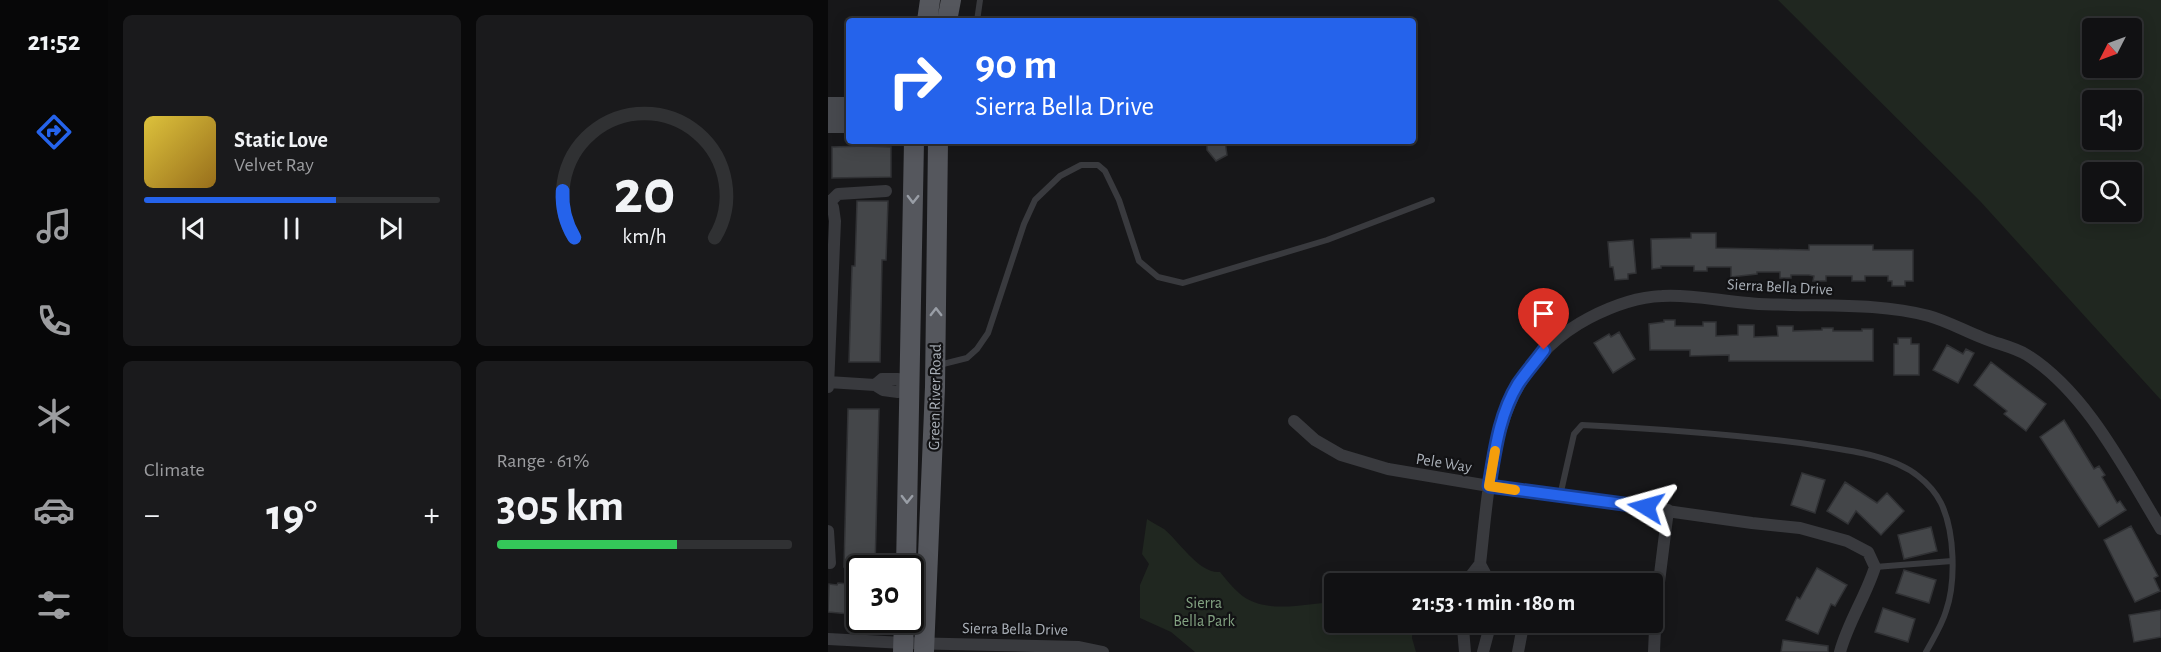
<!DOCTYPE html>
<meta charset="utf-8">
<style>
:root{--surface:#111113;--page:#1a1a1c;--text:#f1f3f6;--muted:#9c9da0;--line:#303133;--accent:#2563eb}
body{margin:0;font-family:"Alegreya Sans",sans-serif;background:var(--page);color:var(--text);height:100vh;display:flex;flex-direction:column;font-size:22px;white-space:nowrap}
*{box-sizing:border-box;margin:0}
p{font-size:20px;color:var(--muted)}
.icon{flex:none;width:33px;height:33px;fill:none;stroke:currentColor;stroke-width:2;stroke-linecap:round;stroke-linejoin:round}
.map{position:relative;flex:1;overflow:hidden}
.details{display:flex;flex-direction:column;gap:15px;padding:15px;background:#09090a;width:720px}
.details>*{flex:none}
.banner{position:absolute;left:18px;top:18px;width:570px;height:126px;border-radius:6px;box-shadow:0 3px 15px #0003,0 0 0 2px var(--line);background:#2563eb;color:#fff;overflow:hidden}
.needle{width:39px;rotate:228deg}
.fabs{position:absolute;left:1254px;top:18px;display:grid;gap:12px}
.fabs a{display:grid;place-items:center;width:60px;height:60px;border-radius:6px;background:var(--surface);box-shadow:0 3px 15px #0003,0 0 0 2px var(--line);font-size:30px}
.speed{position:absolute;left:18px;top:555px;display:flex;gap:12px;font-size:30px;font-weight:700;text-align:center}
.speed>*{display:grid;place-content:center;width:78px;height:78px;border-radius:50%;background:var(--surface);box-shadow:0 3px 15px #0003,0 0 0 2px var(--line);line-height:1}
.speed .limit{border:3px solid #111;border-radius:9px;background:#fff;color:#111}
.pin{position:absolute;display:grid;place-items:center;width:51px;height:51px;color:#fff;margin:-62px -26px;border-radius:50% 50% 50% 0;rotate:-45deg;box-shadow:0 0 6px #0007}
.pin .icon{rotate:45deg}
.me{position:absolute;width:66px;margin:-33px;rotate:278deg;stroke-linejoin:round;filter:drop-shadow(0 0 4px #0008)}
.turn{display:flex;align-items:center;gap:21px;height:126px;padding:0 30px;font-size:27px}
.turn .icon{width:78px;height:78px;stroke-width:2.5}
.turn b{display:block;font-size:42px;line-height:51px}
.big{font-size:45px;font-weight:700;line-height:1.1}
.details .card{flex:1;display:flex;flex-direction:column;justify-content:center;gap:9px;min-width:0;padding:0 21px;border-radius:9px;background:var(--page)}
.details .dial{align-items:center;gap:0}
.dial svg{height:156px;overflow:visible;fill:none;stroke:var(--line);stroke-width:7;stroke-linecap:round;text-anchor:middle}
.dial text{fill:var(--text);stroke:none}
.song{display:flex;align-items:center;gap:18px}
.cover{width:72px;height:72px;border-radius:9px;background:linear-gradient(135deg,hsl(50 70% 55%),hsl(40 70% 35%))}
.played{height:6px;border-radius:3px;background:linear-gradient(90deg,var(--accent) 65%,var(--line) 65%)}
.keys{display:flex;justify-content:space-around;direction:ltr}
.heat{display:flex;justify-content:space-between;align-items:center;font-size:33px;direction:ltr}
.charge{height:9px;border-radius:4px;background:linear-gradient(90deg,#34c759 61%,var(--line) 0)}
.details .tiles{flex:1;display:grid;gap:15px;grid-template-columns:repeat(2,1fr)}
.trip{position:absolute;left:496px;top:573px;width:339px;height:60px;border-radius:6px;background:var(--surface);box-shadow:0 3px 15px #0003,0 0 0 2px var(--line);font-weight:700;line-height:60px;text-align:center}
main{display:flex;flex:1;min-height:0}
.menu{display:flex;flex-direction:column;width:108px;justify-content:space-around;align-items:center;background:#070708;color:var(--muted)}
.menu .icon{width:42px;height:42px}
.menu .active{color:var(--accent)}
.menu b{font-size:27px;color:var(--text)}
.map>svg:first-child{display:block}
.green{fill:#202720;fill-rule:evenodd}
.building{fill:#444649;stroke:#313235;stroke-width:1.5}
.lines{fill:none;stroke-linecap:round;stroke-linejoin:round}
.lane{stroke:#393a3e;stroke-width:6}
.street{stroke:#393a3e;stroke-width:12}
.secondary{stroke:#47494e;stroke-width:18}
.primary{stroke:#55575d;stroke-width:20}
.oneway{stroke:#999ea6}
.route-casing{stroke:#184099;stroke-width:15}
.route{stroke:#2563eb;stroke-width:10}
.slow{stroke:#f59e0b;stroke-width:10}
.labels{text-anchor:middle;stroke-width:4.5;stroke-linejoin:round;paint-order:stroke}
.street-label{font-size:16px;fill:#aab0b8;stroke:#121214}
.park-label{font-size:16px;fill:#83a282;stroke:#121214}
</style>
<main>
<nav class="menu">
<b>21:52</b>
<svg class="icon active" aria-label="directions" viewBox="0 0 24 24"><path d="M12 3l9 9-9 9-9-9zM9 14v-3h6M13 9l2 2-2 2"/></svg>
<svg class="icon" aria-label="music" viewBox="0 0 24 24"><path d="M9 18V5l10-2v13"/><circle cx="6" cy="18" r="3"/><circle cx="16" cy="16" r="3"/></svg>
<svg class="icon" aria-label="phone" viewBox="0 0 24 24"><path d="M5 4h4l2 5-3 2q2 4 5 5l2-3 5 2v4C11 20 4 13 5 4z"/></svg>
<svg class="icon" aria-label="climate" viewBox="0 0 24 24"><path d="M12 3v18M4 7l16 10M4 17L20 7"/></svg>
<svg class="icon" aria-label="car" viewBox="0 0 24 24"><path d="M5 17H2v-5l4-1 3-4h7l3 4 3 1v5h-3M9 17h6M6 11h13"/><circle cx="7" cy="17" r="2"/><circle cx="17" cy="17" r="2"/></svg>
<svg class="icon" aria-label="filters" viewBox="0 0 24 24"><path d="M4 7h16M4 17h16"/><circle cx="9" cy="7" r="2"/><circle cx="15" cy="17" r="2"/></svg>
</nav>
<section class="details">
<div class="tiles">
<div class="card">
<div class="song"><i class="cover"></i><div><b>Static Love</b><p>Velvet Ray</p></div></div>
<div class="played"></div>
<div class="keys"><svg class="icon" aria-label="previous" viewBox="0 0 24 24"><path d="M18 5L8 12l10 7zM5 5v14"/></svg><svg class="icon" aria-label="pause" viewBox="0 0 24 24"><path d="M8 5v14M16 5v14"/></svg><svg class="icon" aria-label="next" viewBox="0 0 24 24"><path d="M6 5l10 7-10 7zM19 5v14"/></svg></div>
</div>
<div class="card dial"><svg viewBox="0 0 100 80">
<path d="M14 69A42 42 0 1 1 86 69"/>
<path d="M14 69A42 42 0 0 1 8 45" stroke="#2563eb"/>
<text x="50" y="56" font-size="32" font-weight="700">20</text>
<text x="50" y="72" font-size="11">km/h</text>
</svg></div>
<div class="card"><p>Climate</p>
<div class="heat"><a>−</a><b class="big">19°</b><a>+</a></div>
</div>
<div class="card"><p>Range · 61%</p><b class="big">305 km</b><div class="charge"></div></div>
</div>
</section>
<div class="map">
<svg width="1333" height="652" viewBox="0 0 1333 652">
<rect width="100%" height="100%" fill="#171719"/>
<!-- green -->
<path class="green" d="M 950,0 L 1333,0 L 1333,400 L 1152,201 ZM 1264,28 L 1304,28 L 1304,68 L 1264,68 ZM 1264,100 L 1304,100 L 1304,140 L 1264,140 ZM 1264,172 L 1304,172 L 1304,212 L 1264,212 Z
M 319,519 C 324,522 330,526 336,529 C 351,541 371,574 392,572 C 398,579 404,587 411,593 C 436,616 478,603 507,602 L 507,622 L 585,623 L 584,638 L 588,652 L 367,652 L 343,632 L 312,618 L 312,585 L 321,564 L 314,554 Z"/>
<!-- building -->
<path class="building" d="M 379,141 L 397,141 L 399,155 L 388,161 L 379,150 Z
M 37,146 L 63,147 L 63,177 L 4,178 L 4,147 Z
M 29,201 L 60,201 L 58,260 L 54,260 L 52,362 L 21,362 L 24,266 L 27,266 Z
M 863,233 L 888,233 L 888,248 L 981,250 L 981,245 L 1045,245 L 1045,250 L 1085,250 L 1085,281 L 1077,281 L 1077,286 L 1064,286 L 1064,281 L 1060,281 L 1060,276 L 1037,276 L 1037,281 L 1024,281 L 1024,276 L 998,276 L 998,281 L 985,281 L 986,276 L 981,275 L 963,275 L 963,278 L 952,278 L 952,272 L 929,272 L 929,274 L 903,277 L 903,267 L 879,267 L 879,271 L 866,271 L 866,266 L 833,266 L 833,268 L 824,269 L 823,239 L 863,238 Z
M 805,240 L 808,273 L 800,274 L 800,279 L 787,280 L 785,267 L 782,267 L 780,242 Z
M 836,320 L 847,320 L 847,326 L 875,326 L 875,322 L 888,322 L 888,336 L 910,335 L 910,325 L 926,325 L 926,337 L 950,336 L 949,326 L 965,326 L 965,331 L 994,330 L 994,328 L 1005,328 L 1005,331 L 1034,331 L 1034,329 L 1045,329 L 1045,361 L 901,361 L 901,355 L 862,356 L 862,350 L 822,350 L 821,324 L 836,322 Z
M 791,332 L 807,359 L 785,373 L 766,343 L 781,334 L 783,337 Z
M 1070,338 L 1083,338 L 1083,344 L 1091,344 L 1091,375 L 1066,375 L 1066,344 L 1070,344 Z
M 1119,345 L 1135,354 L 1138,349 L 1146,353 L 1130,383 L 1105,370 Z
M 1163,362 L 1218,404 L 1198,431 L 1176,414 L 1179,411 L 1146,385 Z
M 20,409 L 51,409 L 47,568 L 16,567 Z
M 1236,420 L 1266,469 L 1271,466 L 1277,475 L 1274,477 L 1289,503 L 1292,501 L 1298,510 L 1271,527 L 1212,437 Z
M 974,473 L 997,480 L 987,513 L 963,505 Z
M 1017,482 L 1049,503 L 1059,493 L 1076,511 L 1053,535 L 1028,511 L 1020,524 L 999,511 Z
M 1303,526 L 1330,576 L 1326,578 L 1332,591 L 1307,602 L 1276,540 Z
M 1103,527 L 1109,551 L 1076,559 L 1070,535 Z
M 989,568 L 1019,585 L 1007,606 L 1003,604 L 990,634 L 958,620 L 969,597 L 972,599 Z
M 1076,570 L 1108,580 L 1101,603 L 1068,593 Z
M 10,583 L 20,584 L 20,587 L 25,588 L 21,614 L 0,612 L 1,584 L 9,585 Z
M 1055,608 L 1087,619 L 1080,642 L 1047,632 Z
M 1333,610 L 1333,637 L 1306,642 L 1301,615 Z
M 955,640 L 1000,646 L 1000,652 L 953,652 Z"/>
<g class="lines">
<!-- lane -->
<path class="lane" d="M 149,21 L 152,0
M 111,365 L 139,358 L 149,349 L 160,333 L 196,224 L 207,200 L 232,176 L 253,165 L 270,165 L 277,171 L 291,200 L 311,261 L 330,277 L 355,283 L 499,240 L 604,200
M 732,496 L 746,434 L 754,425 C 831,429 909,434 986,445 C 1018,450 1064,455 1090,476 C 1099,483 1108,493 1113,503 C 1127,532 1128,582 1118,611 C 1114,625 1105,639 1098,652
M 1047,567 L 1124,561"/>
<!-- street -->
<path class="street" d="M 0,201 L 5,207 L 7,221 L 0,387
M 2,202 L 10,194 L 58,191
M 0,382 L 47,385 L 55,390 L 70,392 L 78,386 L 70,379 L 54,379 L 47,385
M 466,421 L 487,440 L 513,455 L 560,469 L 661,486 L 924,523 L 972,528 L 1019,541 L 1040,552 L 1047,567 C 1038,596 1020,622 1012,652
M 0,531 L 2,563
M 652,564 L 659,577 L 659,584
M 642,584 L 642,577 L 652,564 C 663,468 664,369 761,318 C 784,306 808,297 834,296 C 863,294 891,301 920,303 C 934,305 949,304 963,305 C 1009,306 1056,304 1101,316 C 1119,321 1137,331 1155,338 C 1169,344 1186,347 1199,355 C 1259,393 1297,470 1333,529
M 637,622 L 635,628 L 637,652
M 690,622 L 694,631 L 690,652
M 0,639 L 76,643 L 251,647 L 275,652
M 655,652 L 663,622
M 826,652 L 828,606 L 840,510"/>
<!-- secondary -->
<path class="secondary" d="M 0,106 L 21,106
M 0,124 L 21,124"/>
<!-- primary -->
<path class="primary" d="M 99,21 L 102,0
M 119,21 L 123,0
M 78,568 L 86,141
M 75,652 L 76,620
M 96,652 L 107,387 L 110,141"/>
</g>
<!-- one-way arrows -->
<defs><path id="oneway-chevron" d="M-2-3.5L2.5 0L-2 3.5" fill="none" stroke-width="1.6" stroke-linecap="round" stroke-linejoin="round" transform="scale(1.5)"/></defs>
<g class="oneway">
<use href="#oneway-chevron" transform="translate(85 199) rotate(91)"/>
<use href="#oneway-chevron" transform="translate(108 312) rotate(-90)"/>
<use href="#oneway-chevron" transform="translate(79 499) rotate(91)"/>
</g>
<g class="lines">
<!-- route casing -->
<g class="route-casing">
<path id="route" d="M 716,350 C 708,361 698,372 690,384 C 671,415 667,451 661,486 L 818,507"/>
</g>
<!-- route -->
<use href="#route" class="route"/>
<!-- slow -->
<path class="slow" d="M 667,451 L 661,486 L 687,490"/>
</g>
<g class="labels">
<!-- street labels -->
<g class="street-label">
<text transform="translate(952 286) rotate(3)" y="6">Sierra Bella Drive</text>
<text transform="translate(106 397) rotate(-89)" y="6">Green River Road</text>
<text transform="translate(616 462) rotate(9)" y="6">Pele Way</text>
<text transform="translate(187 628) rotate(1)" y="6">Sierra Bella Drive</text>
</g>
<!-- park labels -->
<g class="park-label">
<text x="376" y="608">Sierra<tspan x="376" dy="18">Bella Park</tspan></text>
</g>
</g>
</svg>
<div class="fabs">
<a><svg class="needle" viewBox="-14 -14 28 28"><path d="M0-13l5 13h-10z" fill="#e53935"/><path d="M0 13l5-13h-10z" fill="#9c9da0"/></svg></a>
<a><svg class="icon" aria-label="sound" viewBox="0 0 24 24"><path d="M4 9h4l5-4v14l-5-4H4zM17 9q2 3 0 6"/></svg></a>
<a><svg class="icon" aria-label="search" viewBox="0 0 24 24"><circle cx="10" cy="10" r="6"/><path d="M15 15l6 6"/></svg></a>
</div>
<div class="speed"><div class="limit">30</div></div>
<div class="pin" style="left:716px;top:350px;background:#d93025"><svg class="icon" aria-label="arrive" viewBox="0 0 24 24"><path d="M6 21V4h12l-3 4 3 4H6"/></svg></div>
<svg class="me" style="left:818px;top:507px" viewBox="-20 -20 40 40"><path d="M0-17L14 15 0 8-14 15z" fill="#2563eb" stroke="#fff" stroke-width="4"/></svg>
<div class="trip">21:53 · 1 min · 180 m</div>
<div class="banner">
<div class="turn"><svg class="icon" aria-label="right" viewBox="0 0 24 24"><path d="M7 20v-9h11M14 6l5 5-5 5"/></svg><div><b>90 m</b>Sierra Bella Drive</div></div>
</div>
</div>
</main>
